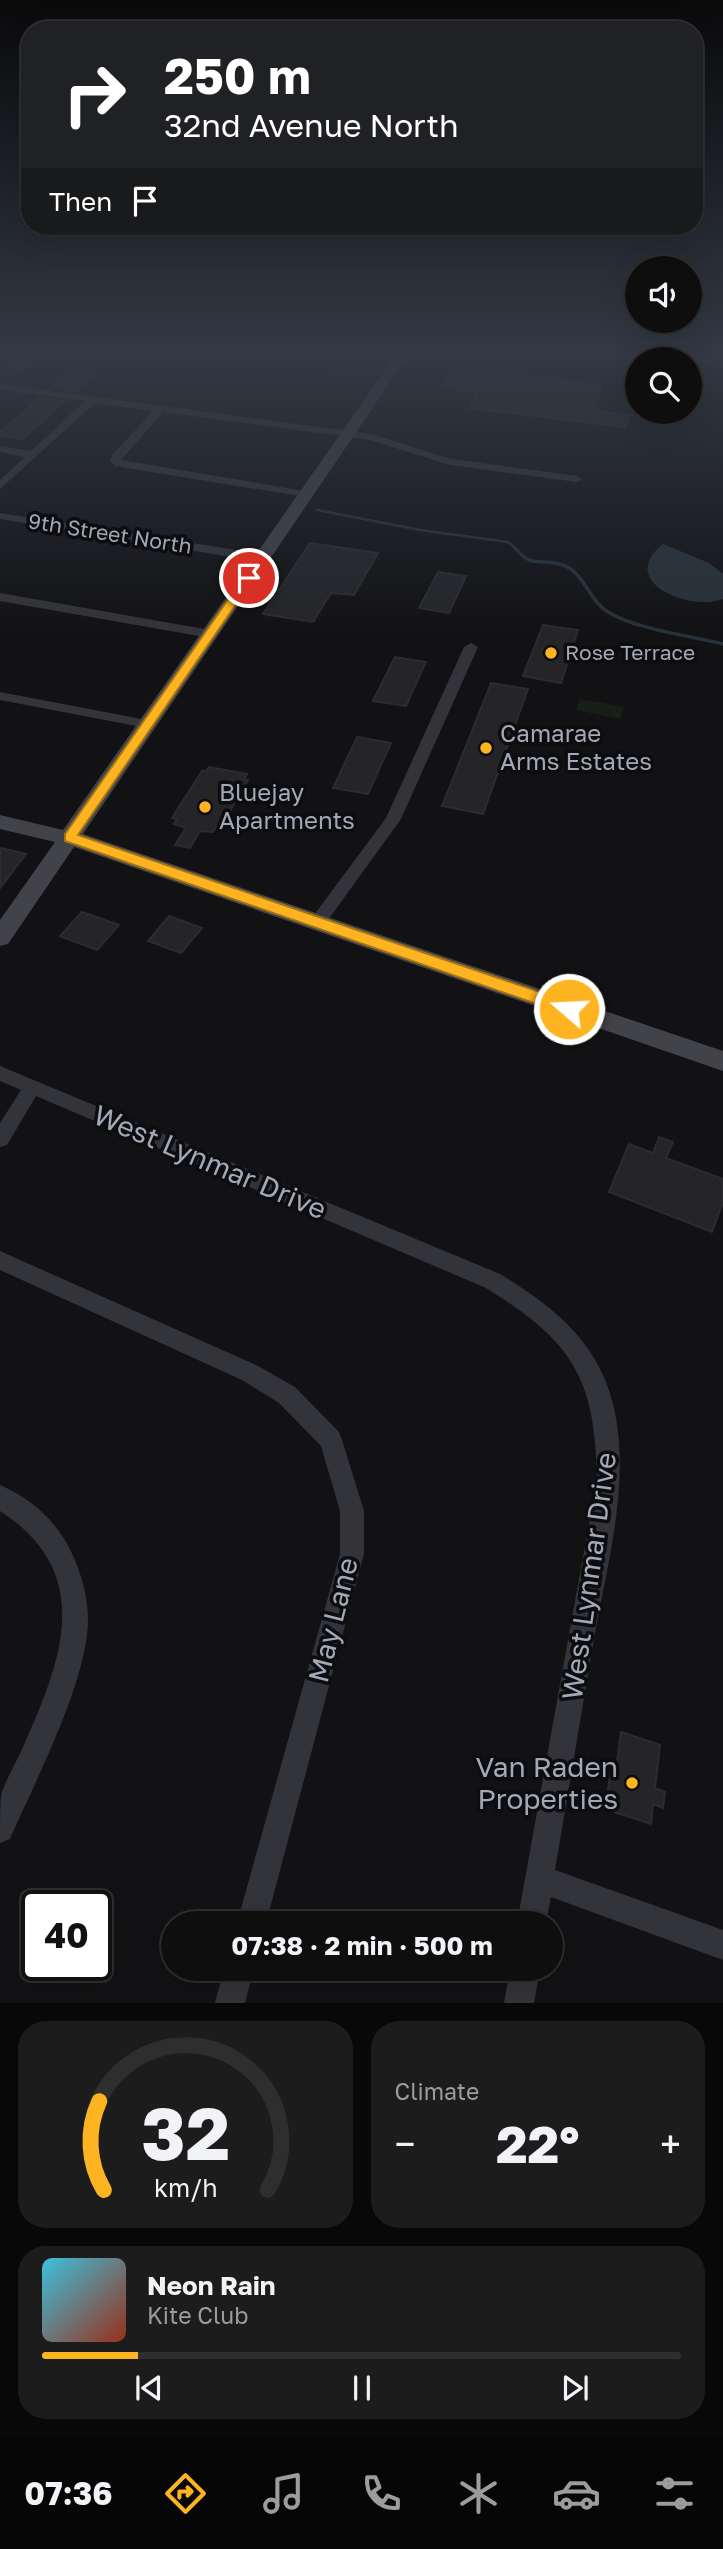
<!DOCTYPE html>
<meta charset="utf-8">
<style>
:root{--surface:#0e0e0f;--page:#1c1c1d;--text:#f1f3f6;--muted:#9b9c9e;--line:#2e2e2f;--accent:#feb420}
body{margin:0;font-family:"Golos Text",sans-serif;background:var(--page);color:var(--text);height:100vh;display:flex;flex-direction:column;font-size:26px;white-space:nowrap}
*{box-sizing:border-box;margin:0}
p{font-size:23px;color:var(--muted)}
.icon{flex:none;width:38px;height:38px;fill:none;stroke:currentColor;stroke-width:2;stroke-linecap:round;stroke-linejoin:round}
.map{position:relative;height:2003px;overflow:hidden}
.sheet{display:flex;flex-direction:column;gap:18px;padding:18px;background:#080808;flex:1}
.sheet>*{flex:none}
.banner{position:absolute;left:21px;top:21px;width:682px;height:214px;border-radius:28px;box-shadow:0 7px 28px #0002,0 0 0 2px var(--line);background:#202124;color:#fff;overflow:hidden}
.controls{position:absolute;left:625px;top:256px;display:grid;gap:14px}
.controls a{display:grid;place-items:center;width:77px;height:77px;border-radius:50%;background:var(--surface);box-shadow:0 7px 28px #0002,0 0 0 2px var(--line);font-size:35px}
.speed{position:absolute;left:21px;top:1890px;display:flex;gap:14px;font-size:35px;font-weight:700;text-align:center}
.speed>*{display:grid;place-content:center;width:91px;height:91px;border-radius:50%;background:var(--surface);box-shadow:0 7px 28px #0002,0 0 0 2px var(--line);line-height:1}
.speed .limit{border:4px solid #111;border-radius:10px;background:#fff;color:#111}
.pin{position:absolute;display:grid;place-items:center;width:60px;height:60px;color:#fff;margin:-30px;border:4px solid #fff;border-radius:50%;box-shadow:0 2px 7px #0007}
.me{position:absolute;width:77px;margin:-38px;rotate:289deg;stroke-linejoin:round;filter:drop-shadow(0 0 5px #0008)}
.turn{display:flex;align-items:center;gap:24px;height:147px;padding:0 28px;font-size:32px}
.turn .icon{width:91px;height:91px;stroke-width:2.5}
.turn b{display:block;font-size:49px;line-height:60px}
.then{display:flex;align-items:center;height:66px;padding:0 28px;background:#0003;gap:14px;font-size:26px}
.big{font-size:52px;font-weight:700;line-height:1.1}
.sheet .card{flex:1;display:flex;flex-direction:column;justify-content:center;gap:10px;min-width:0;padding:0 24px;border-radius:28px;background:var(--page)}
.sheet .dial{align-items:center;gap:0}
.dial svg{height:182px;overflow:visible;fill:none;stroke:var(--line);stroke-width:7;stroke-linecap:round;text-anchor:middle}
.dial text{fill:var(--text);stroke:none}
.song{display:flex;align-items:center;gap:21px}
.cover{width:84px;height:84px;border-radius:10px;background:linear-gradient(135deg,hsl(190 70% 55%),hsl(10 70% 35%))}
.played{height:7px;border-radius:4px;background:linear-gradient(90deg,var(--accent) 15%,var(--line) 15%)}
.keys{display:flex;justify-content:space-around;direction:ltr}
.heat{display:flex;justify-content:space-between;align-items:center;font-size:38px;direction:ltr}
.sheet .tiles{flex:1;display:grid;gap:18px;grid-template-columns:1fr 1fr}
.card:last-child{grid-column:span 2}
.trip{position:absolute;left:161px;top:1911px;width:402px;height:70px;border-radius:35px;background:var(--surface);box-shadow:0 7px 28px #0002,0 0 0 2px var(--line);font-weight:700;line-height:70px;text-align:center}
.tabs{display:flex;height:112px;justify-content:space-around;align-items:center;background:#060606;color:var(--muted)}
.tabs .icon{width:49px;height:49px}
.tabs .selected{color:var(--accent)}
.tabs b{font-size:32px;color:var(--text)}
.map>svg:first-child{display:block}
.green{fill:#181f19}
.water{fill:#283138}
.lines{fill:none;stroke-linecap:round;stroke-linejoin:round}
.stream-far1{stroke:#283138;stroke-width:2.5}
.stream{stroke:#283138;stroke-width:3.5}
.building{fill:#252528;stroke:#2c2c30;stroke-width:2}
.street{fill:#333439;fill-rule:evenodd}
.secondary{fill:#414349;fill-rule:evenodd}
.route{fill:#feb420;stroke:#a57515;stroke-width:2}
.poi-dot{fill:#feb420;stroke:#0d0d0f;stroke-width:2.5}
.labels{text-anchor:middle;stroke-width:7;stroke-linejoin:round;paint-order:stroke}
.far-street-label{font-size:21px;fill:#a2a8b5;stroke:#0d0d0f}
.far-poi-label{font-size:21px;fill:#a2a8b5;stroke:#0d0d0f;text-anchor:start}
.poi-label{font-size:24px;fill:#a2a8b5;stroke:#0d0d0f;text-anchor:start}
.near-street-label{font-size:28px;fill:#a2a8b5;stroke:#0d0d0f}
.near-poi-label{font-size:28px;fill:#a2a8b5;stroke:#0d0d0f;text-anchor:end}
</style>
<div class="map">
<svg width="723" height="2003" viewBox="0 0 723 2003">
<rect width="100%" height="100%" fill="#121214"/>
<!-- green -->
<path class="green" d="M 102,353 L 216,353 L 203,366 Z
M 303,353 L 394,353 L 374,381 L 331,376 L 326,372 L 335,356 Z
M 580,699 L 624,707 L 620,719 L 576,710 Z"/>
<!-- water -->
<path class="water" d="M 663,544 L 709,563 L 723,574 L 723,599 C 691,612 615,582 663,544 Z"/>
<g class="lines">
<!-- stream-far1 -->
<path class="stream-far1" d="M 677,353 L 676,356 L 681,358 L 723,365
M 317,510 L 420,530 L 508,542 L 518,550"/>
<!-- stream -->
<path class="stream" d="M 515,548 C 533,570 541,557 563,565 C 584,572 590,602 608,612 C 635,629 691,636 723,644"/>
</g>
<!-- building -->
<path class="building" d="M 19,355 L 35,357 L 13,376 L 0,374 L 0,371 Z
M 453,368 L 603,385 L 592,410 L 630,415 L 625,427 L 469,408 L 477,393 L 442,386 Z
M 68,373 L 92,376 L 75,391 L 51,388 Z
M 40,398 L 65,401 L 22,439 L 0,436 L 0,432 Z
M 310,543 L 378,553 L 354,595 L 331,593 L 313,622 L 263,614 Z
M 438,572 L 466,576 L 449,613 L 419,608 Z
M 543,625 L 578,630 L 561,683 L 523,676 Z
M 395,657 L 426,662 L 406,706 L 373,701 Z
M 491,683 L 528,689 L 483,814 L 442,806 Z
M 357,737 L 391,743 L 368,794 L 333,788 Z
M 209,767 L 247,774 L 244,779 L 248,780 L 220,828 L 216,827 L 213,832 L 200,831 L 190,848 L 175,845 L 186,828 L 174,824 L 177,819 L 172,818 L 202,771 L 206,771 Z
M 0,848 L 26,854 L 0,888 Z
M 82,912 L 119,925 L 97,950 L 60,936 Z
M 169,916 L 202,928 L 181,953 L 148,941 Z
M 659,1137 L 673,1142 L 666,1158 L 723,1179 L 723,1202 L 712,1232 L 609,1192 L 629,1144 L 653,1153 Z
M 621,1732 L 660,1745 L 655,1788 L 665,1792 L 663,1808 L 653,1804 L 651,1824 L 605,1809 L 610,1776 L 615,1777 Z"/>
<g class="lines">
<!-- street -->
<path class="street" d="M 0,384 L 371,434 L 451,459 L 577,476 L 582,479 L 577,482 L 450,465 L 370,440 L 163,412 L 121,460 L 310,492 L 312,494 L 306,497 L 115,466 L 110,460 L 113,454 L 153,411 L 95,403 L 0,489 L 0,480 L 25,457 L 0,452 L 0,446 L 31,451 L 85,401 L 0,390 Z
M 0,513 L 262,554 L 268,558 L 262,562 L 0,519 Z
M 0,593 L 210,630 L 216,634 L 210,638 L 0,601 Z
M 471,643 L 478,647 L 401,819 L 323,927 L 311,927 L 309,923 L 311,919 L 386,818 L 464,647 Z
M 0,692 L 147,720 L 154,724 L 147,728 L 0,700 Z
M 0,1066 L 500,1274 C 546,1302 586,1332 606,1382 C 637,1462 608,1558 594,1639 C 581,1716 568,1793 555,1870 L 723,1930 L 723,1960 L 551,1897 L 546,1923 L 517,1923 L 597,1479 C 595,1376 572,1342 486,1288 L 36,1096 L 7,1145 L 0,1147 L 0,1123 L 21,1090 L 0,1081 Z
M 0,1251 L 258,1366 L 295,1387 L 339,1432 L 342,1440 L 364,1511 L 364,1554 L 266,1923 L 237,1923 L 340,1554 L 340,1511 L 321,1446 L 279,1403 L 242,1380 L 0,1270 Z
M 0,1485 C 33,1499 60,1524 74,1558 C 82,1577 88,1598 88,1619 C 88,1681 35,1781 10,1839 L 0,1843 C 0,1828 0,1809 1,1795 C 6,1779 16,1763 23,1747 C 62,1660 96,1573 0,1511 Z
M 224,1969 L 254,1969 L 245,2003 L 215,2003 Z
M 510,1969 L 540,1969 L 534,2003 L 504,2003 Z"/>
<!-- secondary -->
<path class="secondary" d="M 397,353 L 410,353 L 83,834 L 723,1051 L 723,1071 L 74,847 L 8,944 L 0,946 L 0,920 L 55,842 L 0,829 L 0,815 L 63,830 Z"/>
</g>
<!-- sky -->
<linearGradient id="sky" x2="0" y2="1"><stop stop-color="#0a0a0b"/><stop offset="0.56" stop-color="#333945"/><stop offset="1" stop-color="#333945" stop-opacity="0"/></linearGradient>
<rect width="723" height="633" fill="url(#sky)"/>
<!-- route -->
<path class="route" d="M 249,574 L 254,578 L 78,835 L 575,1004 L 577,1009 L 575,1013 L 563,1013 L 65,841 L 65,834 L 245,575 Z"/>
<!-- markers -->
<g class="poi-dot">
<circle cx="551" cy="653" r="7"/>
<circle cx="486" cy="748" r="7"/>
<circle cx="205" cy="807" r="7"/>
<circle cx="632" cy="1783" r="7"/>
</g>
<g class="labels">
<!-- far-street labels -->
<g class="far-street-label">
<text transform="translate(110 534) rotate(9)" y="7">9th Street North</text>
</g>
<!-- far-poi labels -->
<g class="far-poi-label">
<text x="565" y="660">Rose Terrace</text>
</g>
<!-- poi labels -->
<g class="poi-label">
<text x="500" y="742">Camarae<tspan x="500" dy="28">Arms Estates</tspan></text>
<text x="219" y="801">Bluejay<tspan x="219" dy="28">Apartments</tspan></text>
</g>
<!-- near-street labels -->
<g class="near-street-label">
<text transform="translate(210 1162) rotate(23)" y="10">West Lynmar Drive</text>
<text transform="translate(589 1576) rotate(-82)" y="10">West Lynmar Drive</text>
<text transform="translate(333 1620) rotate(-76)" y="10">May Lane</text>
</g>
<!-- near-poi labels -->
<g class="near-poi-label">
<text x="618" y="1777">Van Raden<tspan x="618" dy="32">Properties</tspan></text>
</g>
</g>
</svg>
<div class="controls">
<a><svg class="icon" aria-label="sound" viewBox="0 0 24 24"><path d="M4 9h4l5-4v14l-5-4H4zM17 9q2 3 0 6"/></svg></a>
<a><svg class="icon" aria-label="search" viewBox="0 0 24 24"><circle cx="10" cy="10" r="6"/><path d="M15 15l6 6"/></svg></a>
</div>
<div class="speed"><div class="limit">40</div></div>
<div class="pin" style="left:249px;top:578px;background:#d93025"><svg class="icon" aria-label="arrive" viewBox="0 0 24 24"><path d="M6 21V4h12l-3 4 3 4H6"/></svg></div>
<svg class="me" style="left:569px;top:1009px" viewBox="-20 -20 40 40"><circle r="17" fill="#feb420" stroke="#fff" stroke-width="3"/><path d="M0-11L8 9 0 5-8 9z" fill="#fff"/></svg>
<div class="trip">07:38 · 2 min · 500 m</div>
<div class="banner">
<div class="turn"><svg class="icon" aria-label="right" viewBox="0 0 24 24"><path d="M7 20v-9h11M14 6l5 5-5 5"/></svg><div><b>250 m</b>32nd Avenue North</div></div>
<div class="then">Then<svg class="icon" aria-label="arrive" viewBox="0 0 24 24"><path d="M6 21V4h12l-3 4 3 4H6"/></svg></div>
</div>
</div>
<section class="sheet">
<div class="tiles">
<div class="card dial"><svg viewBox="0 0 100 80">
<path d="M14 69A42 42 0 1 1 86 69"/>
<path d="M14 69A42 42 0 0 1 12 30" stroke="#feb420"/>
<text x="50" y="56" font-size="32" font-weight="700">32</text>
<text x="50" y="72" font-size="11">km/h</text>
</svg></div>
<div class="card"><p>Climate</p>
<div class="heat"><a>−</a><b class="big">22°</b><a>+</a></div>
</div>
<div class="card">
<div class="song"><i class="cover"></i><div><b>Neon Rain</b><p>Kite Club</p></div></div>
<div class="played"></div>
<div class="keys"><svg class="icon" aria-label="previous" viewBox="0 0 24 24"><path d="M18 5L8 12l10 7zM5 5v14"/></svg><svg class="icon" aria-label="pause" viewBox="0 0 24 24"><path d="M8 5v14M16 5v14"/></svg><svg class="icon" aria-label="next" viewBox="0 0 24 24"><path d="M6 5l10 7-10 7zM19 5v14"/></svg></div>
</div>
</div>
</section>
<nav class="tabs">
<b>07:36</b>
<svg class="icon selected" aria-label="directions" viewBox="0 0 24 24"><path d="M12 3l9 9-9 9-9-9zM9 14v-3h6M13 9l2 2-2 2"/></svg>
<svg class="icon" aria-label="music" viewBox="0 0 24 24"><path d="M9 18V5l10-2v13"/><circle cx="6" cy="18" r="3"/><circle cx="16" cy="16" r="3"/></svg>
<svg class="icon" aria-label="phone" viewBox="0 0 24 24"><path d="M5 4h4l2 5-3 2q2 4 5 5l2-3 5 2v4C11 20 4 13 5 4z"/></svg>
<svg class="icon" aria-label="climate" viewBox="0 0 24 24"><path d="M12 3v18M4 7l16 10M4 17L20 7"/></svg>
<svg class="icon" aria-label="car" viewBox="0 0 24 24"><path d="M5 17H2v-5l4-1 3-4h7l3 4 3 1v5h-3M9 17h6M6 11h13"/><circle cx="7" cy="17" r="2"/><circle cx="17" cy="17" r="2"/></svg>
<svg class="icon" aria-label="filters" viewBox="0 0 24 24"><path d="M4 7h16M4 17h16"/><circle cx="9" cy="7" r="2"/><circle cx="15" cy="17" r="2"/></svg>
</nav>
